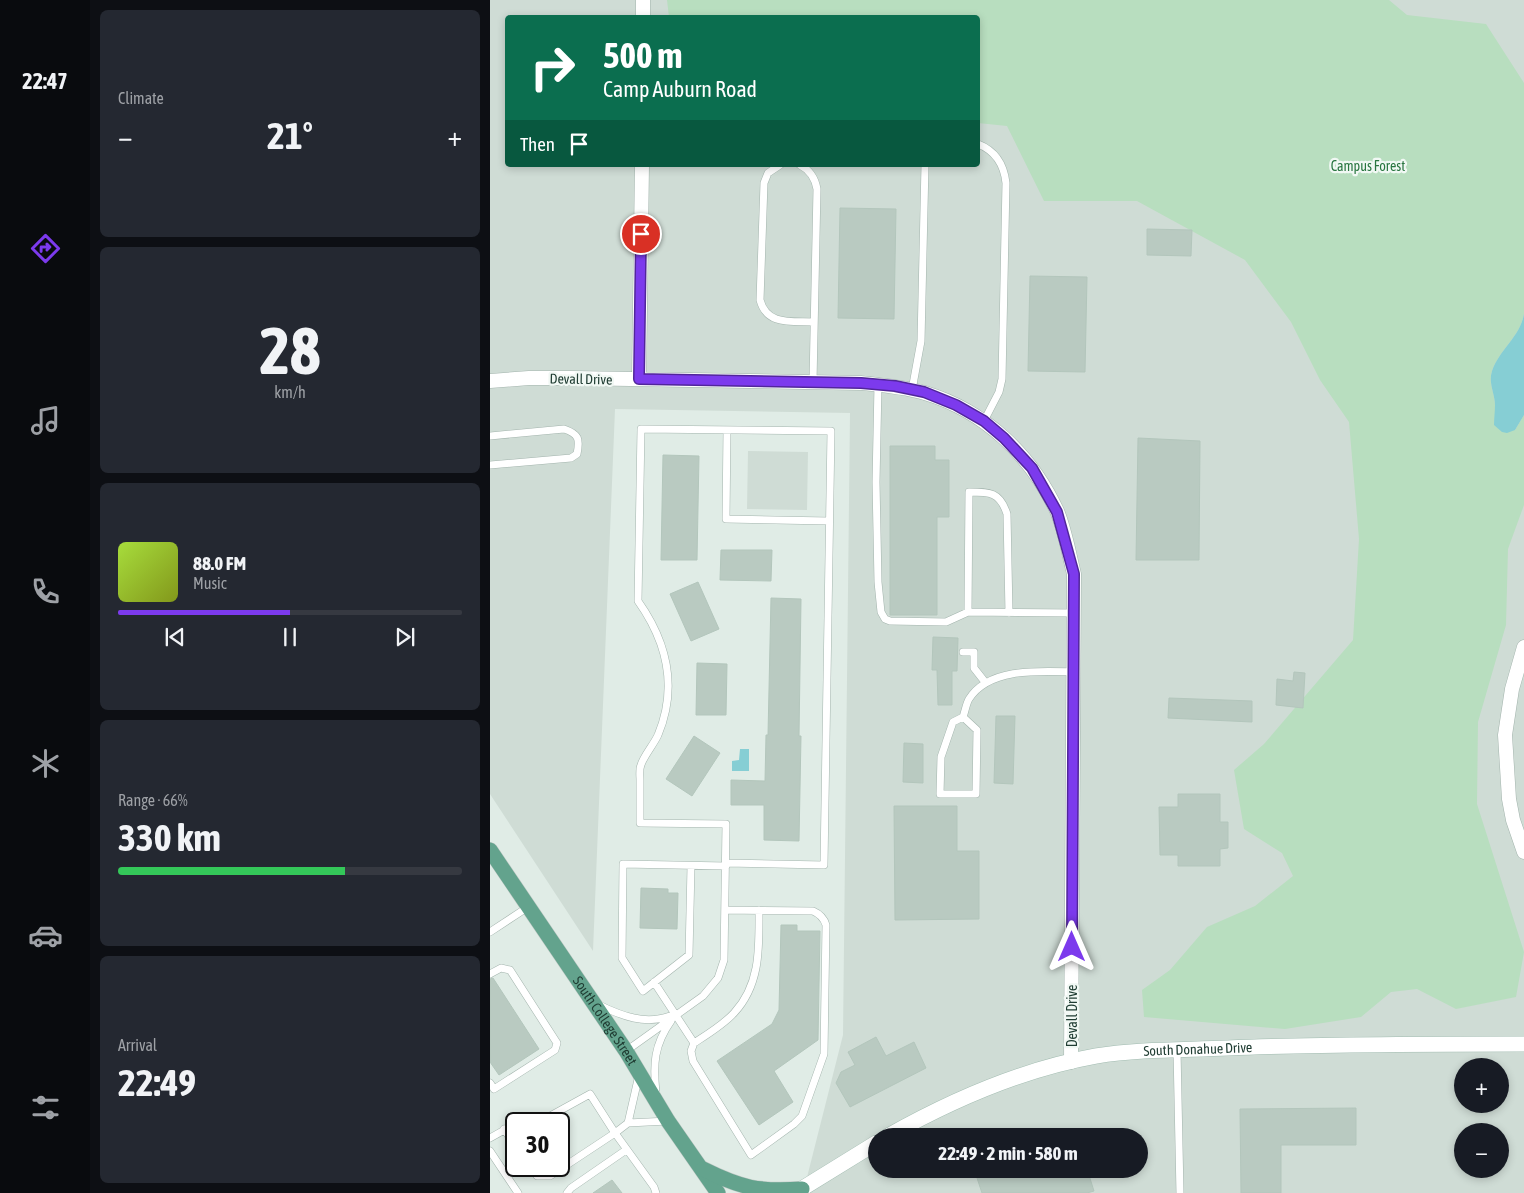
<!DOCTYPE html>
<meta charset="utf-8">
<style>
:root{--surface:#171b24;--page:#242831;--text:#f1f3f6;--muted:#9ea1a6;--line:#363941;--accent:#7c3aed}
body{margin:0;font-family:"Asap Condensed",sans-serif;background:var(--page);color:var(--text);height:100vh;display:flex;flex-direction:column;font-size:19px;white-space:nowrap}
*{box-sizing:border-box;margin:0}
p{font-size:16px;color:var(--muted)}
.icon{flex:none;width:28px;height:28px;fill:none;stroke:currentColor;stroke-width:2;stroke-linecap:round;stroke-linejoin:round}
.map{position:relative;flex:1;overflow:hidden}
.sheet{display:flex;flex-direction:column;gap:10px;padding:10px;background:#0d0f14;width:400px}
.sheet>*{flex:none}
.top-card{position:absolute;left:15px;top:15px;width:475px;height:152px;border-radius:5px;box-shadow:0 2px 8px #0003;background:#0b6e4f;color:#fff;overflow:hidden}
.buttons{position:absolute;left:964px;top:1058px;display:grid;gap:10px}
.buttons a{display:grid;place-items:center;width:55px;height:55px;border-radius:50%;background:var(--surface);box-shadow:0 2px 8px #0003;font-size:25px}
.speed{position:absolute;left:15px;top:1112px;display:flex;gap:10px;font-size:25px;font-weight:700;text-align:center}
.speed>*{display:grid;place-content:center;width:65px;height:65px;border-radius:50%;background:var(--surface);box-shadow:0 2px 8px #0003;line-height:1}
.speed .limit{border:2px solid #111;border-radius:8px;background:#fff;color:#111}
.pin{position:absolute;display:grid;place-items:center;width:42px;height:42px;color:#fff;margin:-21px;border:2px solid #fff;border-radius:50%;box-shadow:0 1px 5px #0007}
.me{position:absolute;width:55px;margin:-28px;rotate:0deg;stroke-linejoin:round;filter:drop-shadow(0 0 4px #0008)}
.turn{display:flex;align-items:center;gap:18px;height:105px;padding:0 15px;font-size:22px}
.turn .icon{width:65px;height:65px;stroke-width:2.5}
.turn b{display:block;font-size:35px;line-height:42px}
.then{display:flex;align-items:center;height:48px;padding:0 15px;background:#0003;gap:10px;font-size:19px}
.big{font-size:38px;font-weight:700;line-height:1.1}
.sheet .card{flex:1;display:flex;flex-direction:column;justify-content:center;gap:8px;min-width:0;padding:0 18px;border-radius:8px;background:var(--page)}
.sheet .dial{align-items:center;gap:0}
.dial b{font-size:65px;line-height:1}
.song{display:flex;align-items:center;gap:15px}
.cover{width:60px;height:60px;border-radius:8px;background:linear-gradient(135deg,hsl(80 70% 55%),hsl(70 70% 35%))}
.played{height:5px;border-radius:2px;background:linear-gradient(90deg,var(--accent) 50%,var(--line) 50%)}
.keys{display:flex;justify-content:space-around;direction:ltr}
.heat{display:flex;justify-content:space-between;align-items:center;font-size:28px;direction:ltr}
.charge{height:8px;border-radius:4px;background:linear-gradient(90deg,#34c759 66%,var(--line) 0)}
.trip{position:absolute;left:378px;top:1128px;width:280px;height:50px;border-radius:25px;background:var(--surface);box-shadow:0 2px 8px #0003;font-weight:700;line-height:50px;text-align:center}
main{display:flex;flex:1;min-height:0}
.menu{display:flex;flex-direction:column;width:90px;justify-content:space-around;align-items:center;background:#090b0e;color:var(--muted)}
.menu .icon{width:35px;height:35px}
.menu .selected{color:var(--accent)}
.menu b{font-size:22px;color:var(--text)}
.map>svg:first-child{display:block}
.built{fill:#cfdcd5;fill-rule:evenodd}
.green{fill:#b8debf}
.water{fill:#86ced4}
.building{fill:#b9cac1;stroke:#b3c6bc}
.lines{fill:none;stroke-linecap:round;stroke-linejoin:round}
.lane-casing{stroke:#a3b4ad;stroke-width:8}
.street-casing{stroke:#a3b4ad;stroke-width:15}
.secondary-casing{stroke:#a1bbb0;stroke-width:16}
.primary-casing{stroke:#c1c9c6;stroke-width:16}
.lane{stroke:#fff;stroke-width:7}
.street{stroke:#fff;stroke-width:14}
.secondary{stroke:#fff;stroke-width:15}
.primary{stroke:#63a38d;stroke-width:15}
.route-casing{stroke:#51269a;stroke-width:12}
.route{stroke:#7c3aed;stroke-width:9}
.labels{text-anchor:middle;stroke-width:4.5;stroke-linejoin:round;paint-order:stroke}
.park-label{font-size:14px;fill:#297640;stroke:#f1f8f4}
.street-label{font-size:14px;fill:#203d33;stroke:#f1f8f4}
</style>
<main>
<nav class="menu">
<b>22:47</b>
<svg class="icon selected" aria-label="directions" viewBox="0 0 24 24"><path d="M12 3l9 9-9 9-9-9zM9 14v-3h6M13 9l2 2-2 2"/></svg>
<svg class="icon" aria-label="music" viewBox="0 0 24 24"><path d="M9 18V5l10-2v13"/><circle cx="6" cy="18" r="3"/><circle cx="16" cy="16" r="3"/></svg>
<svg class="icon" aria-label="phone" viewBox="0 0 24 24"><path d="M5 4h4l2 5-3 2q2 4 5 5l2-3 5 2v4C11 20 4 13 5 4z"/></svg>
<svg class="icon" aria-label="climate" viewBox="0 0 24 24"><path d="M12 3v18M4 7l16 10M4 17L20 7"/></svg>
<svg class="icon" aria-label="car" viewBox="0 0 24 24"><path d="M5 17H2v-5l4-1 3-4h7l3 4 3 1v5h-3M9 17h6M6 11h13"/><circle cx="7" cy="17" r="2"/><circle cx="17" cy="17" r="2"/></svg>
<svg class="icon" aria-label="filters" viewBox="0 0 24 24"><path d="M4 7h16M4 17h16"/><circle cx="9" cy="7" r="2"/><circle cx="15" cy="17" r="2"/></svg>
</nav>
<section class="sheet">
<div class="card"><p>Climate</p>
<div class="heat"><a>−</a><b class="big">21°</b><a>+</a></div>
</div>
<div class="card dial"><b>28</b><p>km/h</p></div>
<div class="card">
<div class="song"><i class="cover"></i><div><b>88.0 FM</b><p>Music</p></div></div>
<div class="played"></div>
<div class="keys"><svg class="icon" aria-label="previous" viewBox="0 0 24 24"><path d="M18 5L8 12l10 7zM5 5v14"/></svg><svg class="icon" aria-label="pause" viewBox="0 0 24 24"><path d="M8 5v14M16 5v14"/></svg><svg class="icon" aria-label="next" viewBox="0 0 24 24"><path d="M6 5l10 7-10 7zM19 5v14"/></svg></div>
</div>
<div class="card"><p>Range · 66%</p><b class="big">330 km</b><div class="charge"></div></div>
<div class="card"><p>Arrival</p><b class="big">22:49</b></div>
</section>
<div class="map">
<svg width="1034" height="1193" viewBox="0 0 1034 1193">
<rect width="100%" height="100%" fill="#e0ece6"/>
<!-- built -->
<path class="built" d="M 0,0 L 1034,0 L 1034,1193 L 313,1193 L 353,1035 L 360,413 L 125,409 L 103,951 L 0,794 ZM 18,18 L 488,18 L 488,165 L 18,165 ZM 972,1066 L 1010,1066 L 1010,1104 L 972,1104 ZM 972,1131 L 1010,1131 L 1010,1169 L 972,1169 ZM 386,1136 L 649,1136 L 649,1169 L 386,1169 Z
M 258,451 L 318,452 L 317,510 L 257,509 Z"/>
<!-- green -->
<path class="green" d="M 177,0 L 899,0 L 917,15 L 996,24 L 1034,83 L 1034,314 C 1030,337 1009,350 1002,371 C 998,383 1005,394 1005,405 C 1006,412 1005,418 1004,425 L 1025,430 L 1034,415 L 1034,505 L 1018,549 L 1016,625 L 988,722 L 987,804 L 1034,952 L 1026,997 L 966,1009 L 927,989 L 901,992 L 871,1017 L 795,1029 L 654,1017 L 652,990 L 680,970 L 717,927 L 765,906 L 803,876 L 792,853 L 754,829 L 744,770 L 774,744 L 863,640 L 869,539 L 859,422 L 830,380 L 801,322 L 755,260 L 647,201 L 554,201 L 517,126 L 488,123 L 488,18 L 179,17 Z"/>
<!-- water -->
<path class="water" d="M 1034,314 L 1034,415 L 1025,430 L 1017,433 L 1012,432 L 1004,425 C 1004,418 1005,412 1005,405 C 1005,394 998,383 1002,371 C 1009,350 1030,337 1034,314 Z
M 250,749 L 259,749 L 259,771 L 242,771 L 242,761 L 249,760 Z"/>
<!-- building -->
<path class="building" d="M 350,208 L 406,209 L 404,319 L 348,318 Z
M 657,229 L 702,230 L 701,256 L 657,255 Z
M 540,276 L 597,277 L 595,372 L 538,371 Z
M 648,438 L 710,441 L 709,560 L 646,560 Z
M 400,446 L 445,446 L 445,460 L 459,460 L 459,517 L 447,517 L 447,615 L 400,615 Z
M 173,455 L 209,456 L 207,560 L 171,560 Z
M 231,550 L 282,550 L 281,581 L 230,580 Z
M 208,582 L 229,629 L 201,641 L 180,594 Z
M 281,598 L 311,599 L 309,736 L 311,736 L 309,841 L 274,840 L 274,805 L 241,805 L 241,780 L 275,781 L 276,735 L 278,735 Z
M 443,637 L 468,638 L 467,671 L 462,671 L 462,705 L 448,705 L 447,670 L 442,670 Z
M 207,663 L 237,664 L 236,715 L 206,715 Z
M 804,672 L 815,673 L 813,708 L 786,705 L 787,679 L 803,681 Z
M 679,698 L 762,701 L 762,722 L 678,718 Z
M 506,716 L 525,716 L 523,784 L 504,783 Z
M 204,736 L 230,753 L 202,796 L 176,779 Z
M 414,743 L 433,744 L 433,783 L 413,782 Z
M 688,794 L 730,794 L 730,822 L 738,822 L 738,848 L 730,849 L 730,866 L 688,866 L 688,855 L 670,855 L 669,807 L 688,807 Z
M 404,806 L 467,806 L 467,851 L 489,851 L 489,919 L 405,920 Z
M 151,888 L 178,889 L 178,893 L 188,893 L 187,929 L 150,928 Z
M 291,925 L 307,925 L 307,931 L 330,931 L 328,1040 L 284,1071 L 303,1102 L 269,1125 L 227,1061 L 282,1024 L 289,1010 Z
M 3,978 L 49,1049 L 9,1075 L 0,1062 L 0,979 Z
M 386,1037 L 396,1056 L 424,1042 L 436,1068 L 360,1107 L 346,1083 L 351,1072 L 365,1065 L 358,1052 Z
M 866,1108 L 866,1145 L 791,1145 L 791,1193 L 751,1193 L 750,1109 Z
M 484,1169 L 597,1169 L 604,1191 L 597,1193 L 492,1193 Z
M 122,1180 L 132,1193 L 103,1193 Z"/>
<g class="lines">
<!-- lane casing -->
<g class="lane-casing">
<path id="lane" d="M 488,144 C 506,151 514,165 516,183 L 512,379 L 509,392 L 494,421
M 290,165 L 278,173 L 274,183 L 270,300 C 277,326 301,321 324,322
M 310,165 C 320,170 325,178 327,189 L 323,382
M 388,385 L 386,482 L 388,582 L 391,612 L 395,619 L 400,621 L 456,622 L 478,612 L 584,613
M 422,390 L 431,341 L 435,165
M 237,430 L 236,519 L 339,521
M 0,436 L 74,429 C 89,434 90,439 87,454 L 81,458 L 0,465
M 478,612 L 479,492 C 500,492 510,492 517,514 L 519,613
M 473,652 L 484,652 L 484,668 L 495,682
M 473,717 L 487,730 L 486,794 L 450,794 L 451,757 L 463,722 L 473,717 C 475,712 476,704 479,699 C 499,667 551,671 584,672
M 201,866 L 199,955 L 153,991 L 132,958 L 133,864 L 236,866
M 0,932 L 38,907
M 0,974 L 11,968 L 20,970 L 67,1043 L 65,1050 L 4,1089 L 0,1083
M 164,982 L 204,1043 C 218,1034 233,1025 244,1013 C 271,984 269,947 269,910
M 109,1005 C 132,1016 155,1025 180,1016
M 204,1043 L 201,1051 L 203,1061 L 261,1155 L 304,1124 L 312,1116 L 334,1054 L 336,925 C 334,918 330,914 323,911 L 235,910
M 687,1050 L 690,1193
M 136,1051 L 213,996 L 228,978 L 234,960 L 236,824 L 150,823 C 150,809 150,794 150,780 C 150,776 149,769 151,765 C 153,757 164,744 168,735 C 188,687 177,642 148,601 L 151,429 L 341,431 L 334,865 L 236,863
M 166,1093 C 163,1064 164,1045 181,1021
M 138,1123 L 149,1075
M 20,1127 L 26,1136
M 14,1129 L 26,1147
M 0,1138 L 25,1124 L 51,1121 L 100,1094 L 125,1133 L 60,1176 L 47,1176 L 40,1166
M 0,1151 L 28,1193
M 47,1166 L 55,1171 L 66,1171
M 77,1193 L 81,1188 L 136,1150
M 166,1193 L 164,1187 L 125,1133 L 138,1123 L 178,1121"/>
</g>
<!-- street casing -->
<g class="street-casing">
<path id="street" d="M 153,18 L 153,0
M 149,379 L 152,165
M 0,381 L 39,378 L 81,378 L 371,383 C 392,385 414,387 435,393 C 495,411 541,455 567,511 C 575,530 579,554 584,574 L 581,1062
M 1034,647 L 1022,689 L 1015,735 L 1019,799 L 1023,820 L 1034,852"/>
</g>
<!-- secondary casing -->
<g class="secondary-casing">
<g id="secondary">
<path id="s1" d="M 398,1136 C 462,1100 533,1069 606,1056 C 649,1049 694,1050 738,1048 C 837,1044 935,1044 1034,1044"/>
<path d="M 305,1193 L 386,1143"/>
</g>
</g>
<!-- primary casing -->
<g class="primary-casing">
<g id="primary">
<path id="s2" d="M 0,850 L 136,1051 L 178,1121 L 228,1193"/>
<path d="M 213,1169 C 251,1188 269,1192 312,1189"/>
</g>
</g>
<!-- lane -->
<use href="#lane" class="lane"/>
<!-- street -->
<use href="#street" class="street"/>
<!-- secondary -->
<use href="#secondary" class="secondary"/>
<!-- primary -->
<use href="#primary" class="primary"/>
</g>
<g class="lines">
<!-- route casing -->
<g class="route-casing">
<path id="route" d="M 151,234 L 149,379 L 371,383 L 405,386 L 434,392 L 466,405 L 494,421 L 514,438 L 542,468 L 567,512 L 584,574 L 582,947"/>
</g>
<!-- route -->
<use href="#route" class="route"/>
</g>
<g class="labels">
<!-- park labels -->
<g class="park-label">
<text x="878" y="171">Campus Forest</text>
</g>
<!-- street labels -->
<g class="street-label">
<text transform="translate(91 379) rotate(1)" y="5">Devall Drive</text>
<text transform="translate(582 1016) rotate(-90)" y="5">Devall Drive</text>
<text dy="5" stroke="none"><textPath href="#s2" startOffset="206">South College Street</textPath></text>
<text dy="5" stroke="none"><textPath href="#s1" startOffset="326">South Donahue Drive</textPath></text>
</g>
</g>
</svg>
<div class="buttons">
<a>+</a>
<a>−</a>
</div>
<div class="speed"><div class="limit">30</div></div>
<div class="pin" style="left:151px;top:234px;background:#d93025"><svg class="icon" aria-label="arrive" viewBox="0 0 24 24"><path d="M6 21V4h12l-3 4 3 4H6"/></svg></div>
<svg class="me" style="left:582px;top:947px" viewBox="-20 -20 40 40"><path d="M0-17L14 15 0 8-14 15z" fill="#7c3aed" stroke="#fff" stroke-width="4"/></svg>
<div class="trip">22:49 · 2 min · 580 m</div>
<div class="top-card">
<div class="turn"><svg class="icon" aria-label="right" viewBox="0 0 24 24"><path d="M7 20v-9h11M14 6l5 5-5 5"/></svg><div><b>500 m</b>Camp Auburn Road</div></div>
<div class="then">Then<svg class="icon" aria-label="arrive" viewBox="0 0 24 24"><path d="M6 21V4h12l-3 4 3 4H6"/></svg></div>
</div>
</div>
</main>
